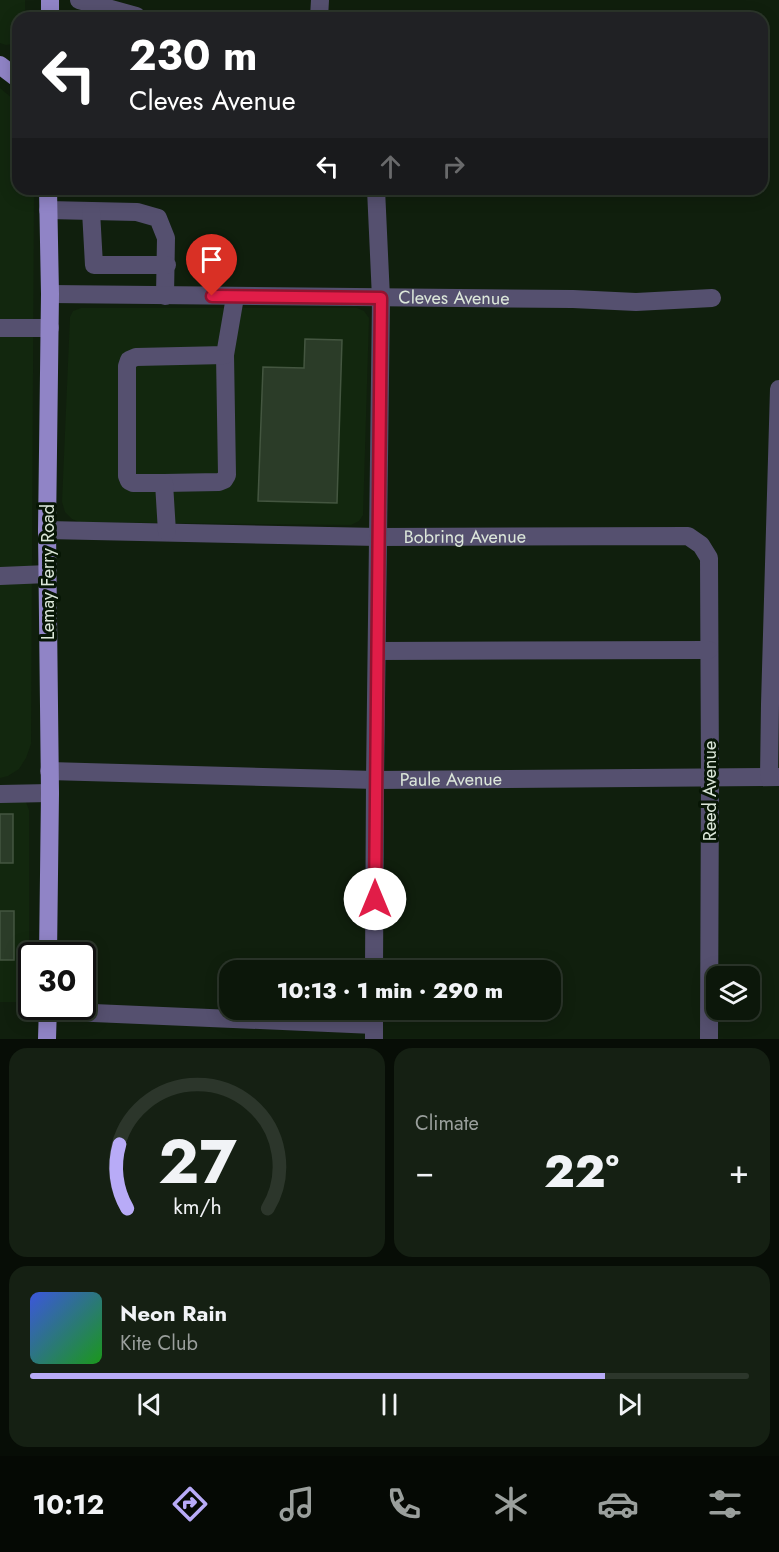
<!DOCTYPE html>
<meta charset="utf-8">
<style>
:root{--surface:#0c170a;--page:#152013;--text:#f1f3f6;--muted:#9a9f9c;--line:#2c362b;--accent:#b8abf7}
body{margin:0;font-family:Jost,sans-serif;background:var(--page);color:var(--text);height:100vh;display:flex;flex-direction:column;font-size:22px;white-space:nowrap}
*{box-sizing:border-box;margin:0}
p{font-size:20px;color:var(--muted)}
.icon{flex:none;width:33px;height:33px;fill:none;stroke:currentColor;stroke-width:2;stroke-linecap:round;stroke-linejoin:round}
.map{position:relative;height:1039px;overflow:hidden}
.details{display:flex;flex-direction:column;gap:9px;padding:9px;background:#070d06;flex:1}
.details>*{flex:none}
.banner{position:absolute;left:12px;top:12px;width:756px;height:183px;border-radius:18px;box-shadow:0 3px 15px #0003,0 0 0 2px var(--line);background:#202124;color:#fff;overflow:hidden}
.fabs{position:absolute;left:706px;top:966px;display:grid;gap:12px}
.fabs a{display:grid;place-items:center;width:54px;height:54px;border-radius:12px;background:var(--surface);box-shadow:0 3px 15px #0003,0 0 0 2px var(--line);font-size:30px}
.speed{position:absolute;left:18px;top:942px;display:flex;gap:12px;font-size:30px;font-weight:700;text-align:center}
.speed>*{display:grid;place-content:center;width:78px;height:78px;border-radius:50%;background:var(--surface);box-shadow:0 3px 15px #0003,0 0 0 2px var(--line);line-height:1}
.speed .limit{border:3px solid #111;border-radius:9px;background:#fff;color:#111}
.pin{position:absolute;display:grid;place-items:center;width:51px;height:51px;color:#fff;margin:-62px -26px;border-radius:50% 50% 50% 0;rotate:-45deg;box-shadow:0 0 6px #0007}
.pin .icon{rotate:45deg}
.me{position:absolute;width:66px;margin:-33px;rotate:0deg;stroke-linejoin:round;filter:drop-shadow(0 0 4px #0008)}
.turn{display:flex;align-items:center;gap:21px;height:126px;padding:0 18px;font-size:27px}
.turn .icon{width:78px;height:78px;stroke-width:2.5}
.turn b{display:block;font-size:42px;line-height:51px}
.lanes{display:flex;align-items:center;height:57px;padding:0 18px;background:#0003;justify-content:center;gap:30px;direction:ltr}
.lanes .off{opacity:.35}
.big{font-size:45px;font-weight:800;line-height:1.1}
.details .widget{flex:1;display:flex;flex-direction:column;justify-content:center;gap:9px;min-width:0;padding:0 21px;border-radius:18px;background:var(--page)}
.details .dial{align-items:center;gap:0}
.dial svg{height:156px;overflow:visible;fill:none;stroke:var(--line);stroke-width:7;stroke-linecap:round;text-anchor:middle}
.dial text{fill:var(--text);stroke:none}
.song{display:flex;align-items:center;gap:18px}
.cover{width:72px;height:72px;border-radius:9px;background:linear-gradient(135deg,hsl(230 70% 55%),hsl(120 70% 35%))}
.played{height:6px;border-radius:3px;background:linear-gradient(90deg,var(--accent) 80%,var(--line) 80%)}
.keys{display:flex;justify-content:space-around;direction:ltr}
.heat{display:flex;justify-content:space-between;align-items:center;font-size:33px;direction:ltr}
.details .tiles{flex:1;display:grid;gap:9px;grid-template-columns:1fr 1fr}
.widget:last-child{grid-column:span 2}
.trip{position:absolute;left:219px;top:960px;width:342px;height:60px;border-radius:18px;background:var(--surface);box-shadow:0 3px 15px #0003,0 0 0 2px var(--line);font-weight:800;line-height:60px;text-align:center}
.dock{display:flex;height:96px;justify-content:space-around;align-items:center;background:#050904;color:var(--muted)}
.dock .icon{width:42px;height:42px}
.dock .current{color:var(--accent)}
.dock b{font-size:27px;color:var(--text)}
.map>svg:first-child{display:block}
.built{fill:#12270e}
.building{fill:#2b3c28;stroke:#445640;stroke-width:1.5}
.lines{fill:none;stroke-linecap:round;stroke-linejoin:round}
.minor{stroke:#55506f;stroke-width:18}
.major{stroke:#9084c6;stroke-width:18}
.route-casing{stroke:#92132f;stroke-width:15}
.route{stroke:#e11d48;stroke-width:10}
.labels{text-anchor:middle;stroke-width:6;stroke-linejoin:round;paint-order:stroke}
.street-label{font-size:18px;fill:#dce7da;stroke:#071605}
</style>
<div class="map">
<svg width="779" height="1039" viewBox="0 0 779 1039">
<rect width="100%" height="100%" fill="#101f0d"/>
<!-- built -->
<path class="built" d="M 0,0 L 25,0 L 25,18 L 18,18 L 18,41 L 14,44 L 6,45 L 0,43 Z
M 0,88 L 18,103 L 18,189 L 34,189 L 31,744 L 26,758 L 19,769 L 8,776 L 0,778 Z
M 81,308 L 357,308 L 364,311 L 369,318 L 363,515 L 359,521 L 351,525 L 79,522 L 72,519 L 65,512 L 62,502 L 70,317 L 73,311 Z
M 0,802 L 26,802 L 29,810 L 29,1002 L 0,1002 Z"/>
<!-- building -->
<path class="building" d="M 305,339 L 342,340 L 337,503 L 258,501 L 263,367 L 304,368 Z
M 0,814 L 13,814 L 13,863 L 0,863 Z
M 0,911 L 14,911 L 14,960 L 0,960 Z"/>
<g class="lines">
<!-- minor -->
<g class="minor">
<path d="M 79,0 L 136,16 L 136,18"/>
<path d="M 319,18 L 320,0"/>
<path d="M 48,210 L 137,212 L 158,218 L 166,238 L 165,296"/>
<path d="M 91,211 L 94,265 L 167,265"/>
<path id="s1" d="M 50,294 L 573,299 L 636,302 L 712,298"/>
<path d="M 0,328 L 50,328"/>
<path d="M 164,483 L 219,482 L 224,480 L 227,475 L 225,355"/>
<path id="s2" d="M 47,530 L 378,537 L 688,536 L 701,545 L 709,558 L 710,777 L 709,1039"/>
<path d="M 167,532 L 164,483 L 133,483 L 129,481 L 127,476 L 127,366 L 129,360 L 136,357 L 225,355 L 235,297"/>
<path d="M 0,576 L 48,574"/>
<path d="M 377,651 L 709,650"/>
<path id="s3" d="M 49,771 L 375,780 L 779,777"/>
<path d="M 769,777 L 770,704 L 779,389"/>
<path d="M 0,794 L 50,793"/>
<path d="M 374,970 L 375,780 L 381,298 L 376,189"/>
<path d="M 47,1011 L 374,1025"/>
<path d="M 374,1039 L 374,1010"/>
</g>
<!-- major -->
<path class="major" d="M 50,0 L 50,18
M 0,65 L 18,79
M 48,189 L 50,294 L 47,530 L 50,793 L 48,956
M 47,1039 L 48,1006"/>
</g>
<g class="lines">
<!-- route casing -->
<g class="route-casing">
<path id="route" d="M 212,296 L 381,298 L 375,899"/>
</g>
<!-- route -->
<use href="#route" class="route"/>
</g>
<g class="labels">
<!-- street labels -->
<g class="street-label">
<text dy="6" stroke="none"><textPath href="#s1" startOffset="404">Cleves Avenue</textPath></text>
<text dy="6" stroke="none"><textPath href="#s2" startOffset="418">Bobring Avenue</textPath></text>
<text transform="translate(48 572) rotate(-90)" y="6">Lemay Ferry Road</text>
<text dy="6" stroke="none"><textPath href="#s3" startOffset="402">Paule Avenue</textPath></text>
<text transform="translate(710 791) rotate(-90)" y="6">Reed Avenue</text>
</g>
</g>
</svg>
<div class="fabs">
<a><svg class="icon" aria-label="layers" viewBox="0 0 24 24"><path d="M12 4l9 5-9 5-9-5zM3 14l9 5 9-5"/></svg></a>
</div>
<div class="speed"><div class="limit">30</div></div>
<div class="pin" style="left:212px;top:296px;background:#d93025"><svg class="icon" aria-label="arrive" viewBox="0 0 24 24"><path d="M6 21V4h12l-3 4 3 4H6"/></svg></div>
<svg class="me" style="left:375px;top:899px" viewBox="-20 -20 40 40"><circle r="19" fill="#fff"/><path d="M0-13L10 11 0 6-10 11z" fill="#e11d48"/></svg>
<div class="trip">10:13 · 1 min · 290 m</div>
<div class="banner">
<div class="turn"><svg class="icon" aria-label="left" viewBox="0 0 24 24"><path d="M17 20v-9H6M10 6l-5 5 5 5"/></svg><div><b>230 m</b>Cleves Avenue</div></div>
<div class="lanes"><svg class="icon" aria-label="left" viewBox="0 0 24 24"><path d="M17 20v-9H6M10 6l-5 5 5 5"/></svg><svg class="icon off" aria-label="ahead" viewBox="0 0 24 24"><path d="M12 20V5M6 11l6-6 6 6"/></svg><svg class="icon off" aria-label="right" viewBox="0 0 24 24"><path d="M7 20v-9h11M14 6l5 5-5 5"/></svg></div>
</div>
</div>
<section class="details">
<div class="tiles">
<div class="widget dial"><svg viewBox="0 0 100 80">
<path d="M14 69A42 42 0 1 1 86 69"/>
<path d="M14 69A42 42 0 0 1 10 36" stroke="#b8abf7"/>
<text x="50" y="56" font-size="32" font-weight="700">27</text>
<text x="50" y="72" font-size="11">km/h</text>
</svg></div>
<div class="widget"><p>Climate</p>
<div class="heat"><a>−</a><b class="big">22°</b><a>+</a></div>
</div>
<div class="widget">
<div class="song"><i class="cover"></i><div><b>Neon Rain</b><p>Kite Club</p></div></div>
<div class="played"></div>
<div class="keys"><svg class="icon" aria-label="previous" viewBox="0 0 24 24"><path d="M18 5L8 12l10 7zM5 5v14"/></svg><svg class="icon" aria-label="pause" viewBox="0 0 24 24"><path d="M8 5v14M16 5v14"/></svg><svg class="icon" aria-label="next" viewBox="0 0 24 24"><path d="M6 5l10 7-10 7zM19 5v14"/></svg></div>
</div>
</div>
</section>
<nav class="dock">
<b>10:12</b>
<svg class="icon current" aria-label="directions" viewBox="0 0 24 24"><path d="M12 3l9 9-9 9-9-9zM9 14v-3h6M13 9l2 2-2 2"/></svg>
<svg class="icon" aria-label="music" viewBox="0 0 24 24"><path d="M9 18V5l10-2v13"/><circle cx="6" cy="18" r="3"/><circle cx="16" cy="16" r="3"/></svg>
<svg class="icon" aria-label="phone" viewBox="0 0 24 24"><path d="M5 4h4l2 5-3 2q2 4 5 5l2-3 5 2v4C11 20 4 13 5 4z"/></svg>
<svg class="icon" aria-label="climate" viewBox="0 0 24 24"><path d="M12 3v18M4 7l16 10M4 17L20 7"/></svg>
<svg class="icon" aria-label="car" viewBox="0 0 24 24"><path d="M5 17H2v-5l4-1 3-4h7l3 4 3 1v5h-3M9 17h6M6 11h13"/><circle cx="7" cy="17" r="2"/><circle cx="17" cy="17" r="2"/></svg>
<svg class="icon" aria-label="filters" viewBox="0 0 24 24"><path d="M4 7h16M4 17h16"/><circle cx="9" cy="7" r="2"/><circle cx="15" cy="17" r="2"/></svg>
</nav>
